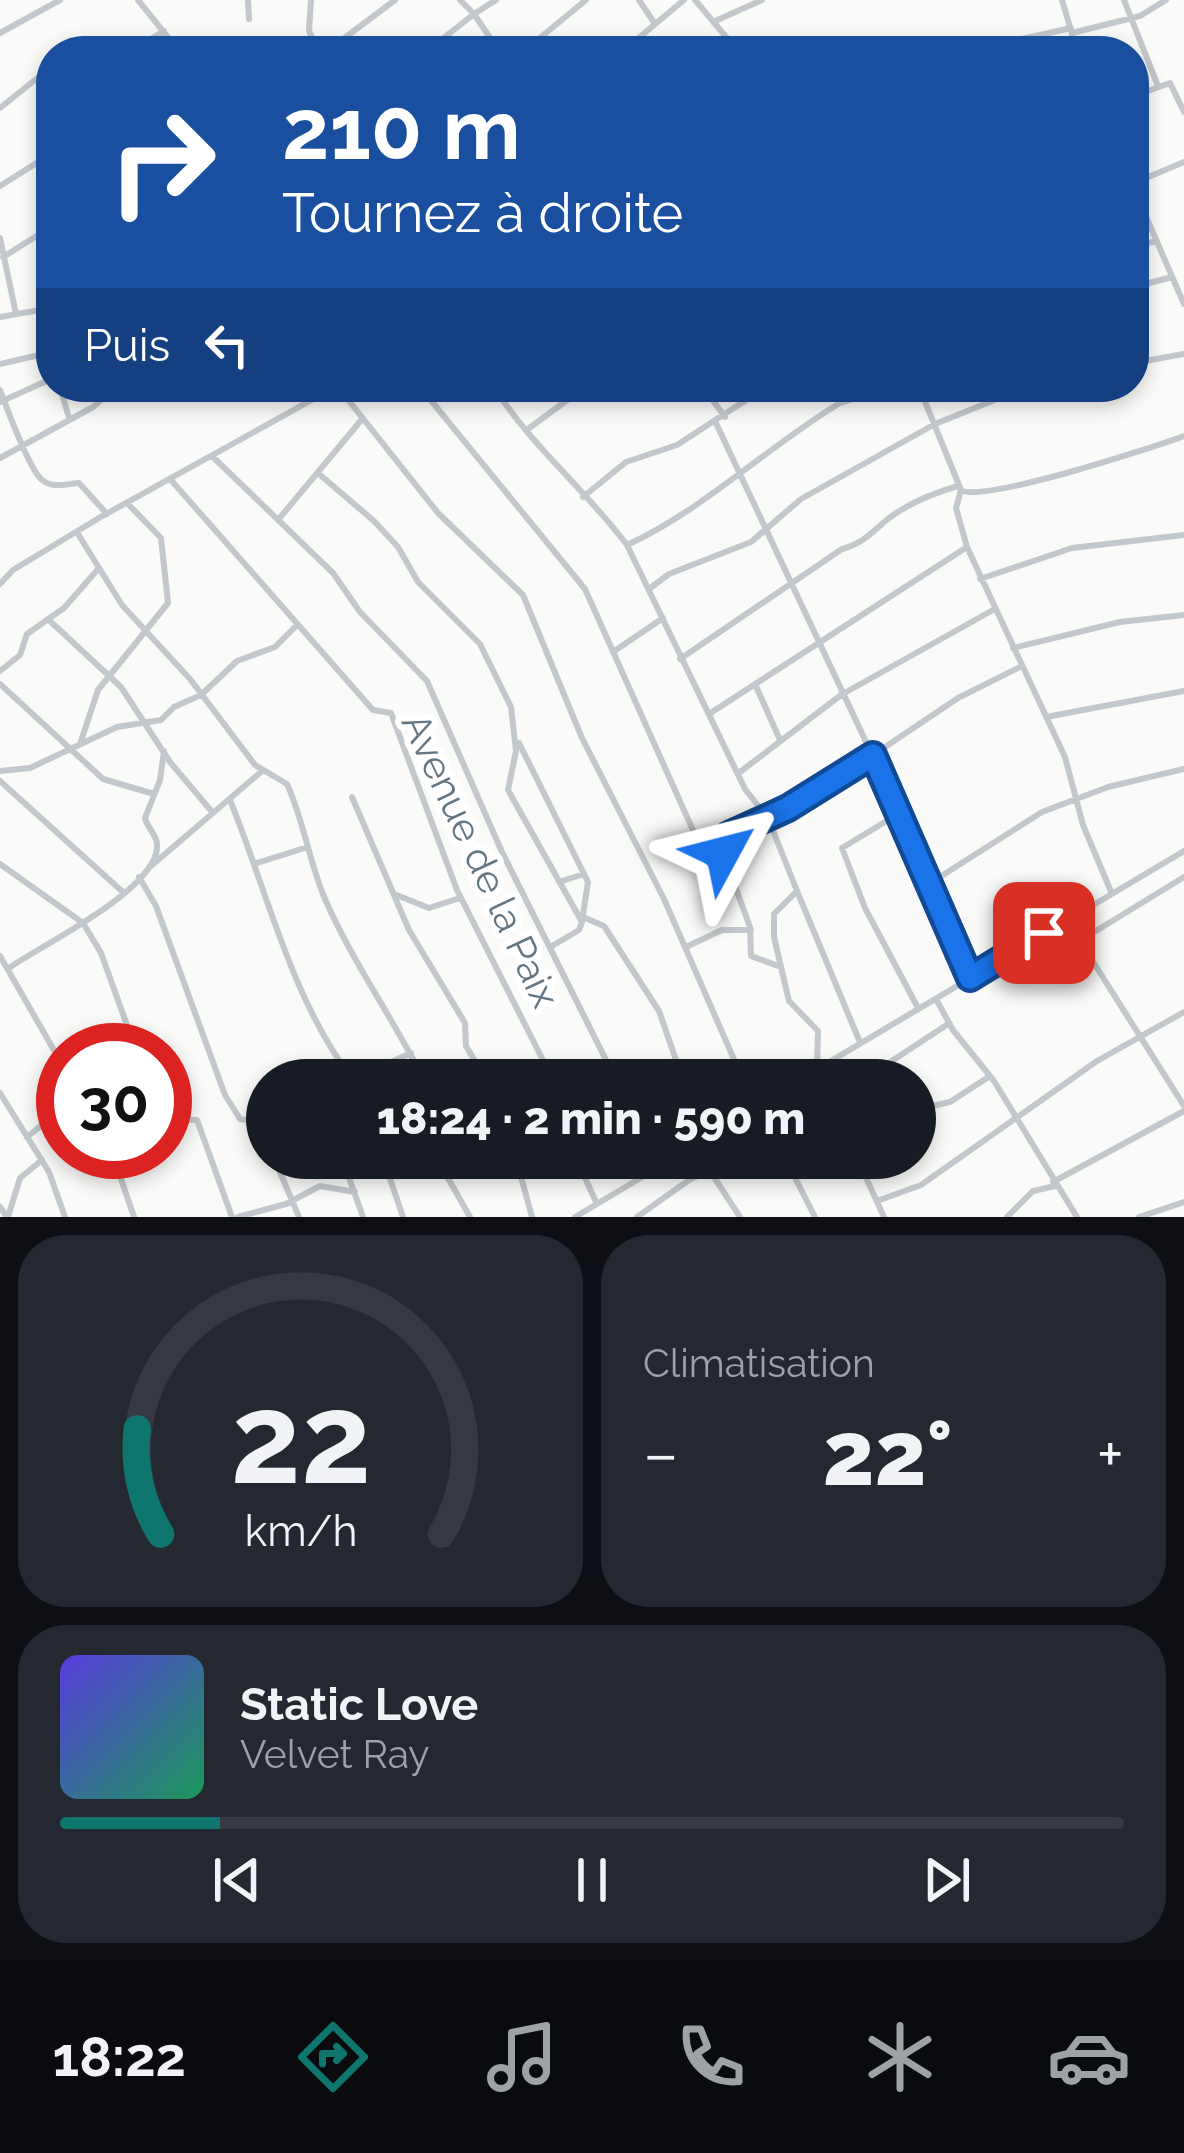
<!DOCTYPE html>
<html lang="fr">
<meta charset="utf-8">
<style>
:root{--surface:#171b24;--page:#242831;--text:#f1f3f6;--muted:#9ea1a6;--line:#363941;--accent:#0f766e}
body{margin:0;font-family:Raleway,sans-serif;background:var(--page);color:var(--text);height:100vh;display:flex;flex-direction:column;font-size:45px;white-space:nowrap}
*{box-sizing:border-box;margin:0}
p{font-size:39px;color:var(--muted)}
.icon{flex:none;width:66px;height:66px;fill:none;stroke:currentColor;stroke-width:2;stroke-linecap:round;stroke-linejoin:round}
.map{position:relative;height:1217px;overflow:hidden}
.sheet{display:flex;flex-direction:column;gap:18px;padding:18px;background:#0d0f14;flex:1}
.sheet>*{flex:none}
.guide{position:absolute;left:36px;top:36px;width:1113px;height:366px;border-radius:48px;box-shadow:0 6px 18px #0003;background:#1a4fa0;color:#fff;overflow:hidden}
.speed{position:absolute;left:36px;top:1023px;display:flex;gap:24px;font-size:60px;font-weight:700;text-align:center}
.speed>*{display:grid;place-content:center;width:156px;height:156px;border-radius:50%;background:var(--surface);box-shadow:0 6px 18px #0003;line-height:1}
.speed .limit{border:18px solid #d22;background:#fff;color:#111}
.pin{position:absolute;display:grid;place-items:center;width:102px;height:102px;color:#fff;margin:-51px;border-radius:24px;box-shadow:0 6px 18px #0006}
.me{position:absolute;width:132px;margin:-66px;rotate:52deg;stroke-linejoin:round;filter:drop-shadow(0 0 9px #0008)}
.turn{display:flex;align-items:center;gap:42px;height:252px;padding:0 48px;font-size:54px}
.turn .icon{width:156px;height:156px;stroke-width:2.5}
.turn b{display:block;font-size:84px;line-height:102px}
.then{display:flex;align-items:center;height:114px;padding:0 48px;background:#0003;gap:24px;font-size:45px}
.big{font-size:90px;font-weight:800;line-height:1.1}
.sheet .card{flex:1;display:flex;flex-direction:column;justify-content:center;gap:18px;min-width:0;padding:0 42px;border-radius:48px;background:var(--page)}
.sheet .dial{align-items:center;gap:0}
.dial svg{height:312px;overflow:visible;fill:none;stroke:var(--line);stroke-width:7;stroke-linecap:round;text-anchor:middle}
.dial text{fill:var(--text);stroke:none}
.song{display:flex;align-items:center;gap:36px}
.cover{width:144px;height:144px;border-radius:18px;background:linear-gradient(135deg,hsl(250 70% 55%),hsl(150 70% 35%))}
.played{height:12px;border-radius:6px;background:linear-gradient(90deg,var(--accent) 15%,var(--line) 15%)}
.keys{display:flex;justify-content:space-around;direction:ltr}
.heat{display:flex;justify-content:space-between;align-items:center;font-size:66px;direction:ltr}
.sheet .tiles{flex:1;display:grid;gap:18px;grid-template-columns:1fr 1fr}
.card:last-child{grid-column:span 2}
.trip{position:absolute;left:246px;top:1059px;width:690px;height:120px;border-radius:60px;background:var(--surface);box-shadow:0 6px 18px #0003;font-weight:800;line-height:120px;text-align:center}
.tab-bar{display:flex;height:192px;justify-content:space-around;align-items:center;background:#090b0e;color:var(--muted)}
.tab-bar .icon{width:84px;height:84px}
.tab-bar .current{color:var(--accent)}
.tab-bar b{font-size:54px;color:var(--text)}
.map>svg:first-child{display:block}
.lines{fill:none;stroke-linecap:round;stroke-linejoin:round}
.minor{stroke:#c3c8cc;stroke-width:6}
.route-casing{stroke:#114b97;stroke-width:30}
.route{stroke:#1a73e8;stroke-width:21}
.labels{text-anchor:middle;stroke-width:12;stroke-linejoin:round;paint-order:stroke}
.street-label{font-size:39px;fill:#657683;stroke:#fff}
</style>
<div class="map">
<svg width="1184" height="1217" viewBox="0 0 1184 1217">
<rect width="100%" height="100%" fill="#fafaf8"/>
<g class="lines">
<!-- minor -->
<path class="minor" d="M 138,0 L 179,51
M 248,0 L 249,19
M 311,0 L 309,31 L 318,51
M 496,0 L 474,14 L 499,51
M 639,0 L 653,21
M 695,0 L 738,51
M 1062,0 L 1077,51
M 1124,0 L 1158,86
M 713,22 L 762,0
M 0,33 L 60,0
M 1072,33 L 1140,16 L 1166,0
M 78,51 L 93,51
M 131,51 L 164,31
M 327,51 L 395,0
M 427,51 L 474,14 L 460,0
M 524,51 L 586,0
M 623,51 L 684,0
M 969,51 L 1071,28
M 1134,96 L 1170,83 L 1184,112
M 0,108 L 51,67
M 1134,183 L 1184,162
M 0,186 L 51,154
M 1134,189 L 1184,304
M 0,238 L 16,314
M 1134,246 L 1157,241
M 3,257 L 51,227
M 1134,287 L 1172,277
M 0,317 L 51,308
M 1134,363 L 1184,354
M 0,364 L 39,355 L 51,366
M 60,387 L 69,418
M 338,387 L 438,513 L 523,595 L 582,738 L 664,899 L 743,1080
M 420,387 L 585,589 L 696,837 L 709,841 L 729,835
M 494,387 C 531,446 586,490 627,545 L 745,789 L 768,818 L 797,891 L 774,914 L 774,937 L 789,1001 L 818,1031 L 817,1068
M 703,387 L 725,417
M 829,387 L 840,403 L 892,387
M 919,387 L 961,490 L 956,508 L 967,547 L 1065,757 L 1083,825 L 1112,894
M 0,390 C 7,408 28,467 41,479 C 51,489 67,484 79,483 L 107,514
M 0,402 L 51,379
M 715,421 L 932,882 L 970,978
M 528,429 L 585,387
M 212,456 L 333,573 L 360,612 L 427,681 L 502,852 L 616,1080
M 0,458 L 93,407 L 116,387
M 319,474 L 374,521 L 398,547 L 418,582 L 480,644 L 511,707 L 516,751 L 508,790 L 582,922 L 579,930 L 552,946
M 171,480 L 373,710 L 391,713 L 457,890 L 553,1080
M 961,490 C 979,504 1152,448 1184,436
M 583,497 L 626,462 L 677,445 L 766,387
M 278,520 L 363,418
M 78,534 L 122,605 L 190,679 L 255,765 L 287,784 C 304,821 309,862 325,899 C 353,963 393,1018 424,1080
M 627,545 C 705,509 768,446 840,403
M 980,579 L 1072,548 L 1184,535
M 0,584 L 13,570 L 99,518 L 335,387
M 649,589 L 669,574 L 751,542 L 801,499 L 935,424 L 1027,387
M 50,621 L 121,687 L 170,762 L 213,813
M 1013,648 L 1120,622 L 1184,615
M 613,652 L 663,618
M 680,659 L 842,549 C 864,543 873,531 889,518 C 911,502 933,493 958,486
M 0,671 L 20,655 L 27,634 L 64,608 L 99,568
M 0,684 L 103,779 L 154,794
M 755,684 L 780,740
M 709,714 L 967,547
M 1046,717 L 1184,691
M 519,743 L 588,882 L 582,921
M 80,744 L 98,690 L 168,603 L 161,538 L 128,504
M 0,771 L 30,768 L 117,727 L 161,720 L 174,707 L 201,695 L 237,661 L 275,647 L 295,627
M 740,772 L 841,695 L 993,610
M 0,781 L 124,893
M 352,797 L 409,930 L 465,1023 L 466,1046 L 486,1080
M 230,800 C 268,893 291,999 353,1080
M 898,814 L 842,848 L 865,908 L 918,1008
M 0,864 L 83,923 L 101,953 L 136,1050
M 254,864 L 308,847
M 151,866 L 262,771
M 139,877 L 156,906 L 225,1095 L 240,1119 L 259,1122 L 267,1140
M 559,882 L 584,874
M 932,882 L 1042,812 L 1108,787 L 1184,769
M 797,891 L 859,1040
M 394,894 L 429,908 L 460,898
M 583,917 L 604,926 L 659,1011 L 683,1080
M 1080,941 L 1184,1106
M 686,947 L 722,930 L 751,930
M 1015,952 L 1029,963 L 1042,964 L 1184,877
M 0,956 L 63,1066
M 781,967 L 751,956 L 750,927 L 723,853 L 724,840 L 845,774 L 958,698 L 1022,666
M 9,968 C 41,945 162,888 157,843 C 155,833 147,827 145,818 L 160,780 L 164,751
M 936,999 L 953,1030 L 994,1081 L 1077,1217
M 104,1050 L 124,1027
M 354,1079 L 411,1053
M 799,1080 L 1184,851
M 863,1080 L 948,1024
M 0,1093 L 49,1172 L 65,1217
M 915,1110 L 950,1102 L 990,1076
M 165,1119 L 197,1120 L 232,1217
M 27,1137 L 63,1108
M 120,1152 L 120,1176 L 134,1217
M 274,1158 L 299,1217
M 342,1158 L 363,1217
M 383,1158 L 403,1217
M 448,1158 L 448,1178 L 470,1217
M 516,1158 L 532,1217
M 576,1158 L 596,1202
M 785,1158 L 815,1217
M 857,1158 L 884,1217
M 708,1168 L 740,1217
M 1053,1182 L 1184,1111
M 877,1201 L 921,1185 L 1097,1061 L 1184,1012
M 0,1207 L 7,1217
M 8,1217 L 20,1178 L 42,1160
M 238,1217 L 286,1204 L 320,1186 L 355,1192
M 575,1217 L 674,1158
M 637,1217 L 689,1180 L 733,1158
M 1007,1217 L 1033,1191 L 1055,1186
M 1139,1217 L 1184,1202"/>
</g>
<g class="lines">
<!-- route casing -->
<g class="route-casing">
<path id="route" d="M 723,853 L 729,835 L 788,808 L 873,755 L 970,978 L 1044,933"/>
</g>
<!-- route -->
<use href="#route" class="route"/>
</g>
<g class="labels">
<!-- street labels -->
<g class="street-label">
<text transform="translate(481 860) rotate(65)" y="14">Avenue de la Paix</text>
</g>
</g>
</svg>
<div class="speed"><div class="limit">30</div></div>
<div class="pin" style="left:1044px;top:933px;background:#d93025"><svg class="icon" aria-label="arrive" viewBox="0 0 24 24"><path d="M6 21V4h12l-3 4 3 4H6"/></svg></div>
<svg class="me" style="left:723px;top:853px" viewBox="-20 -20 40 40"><path d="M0-17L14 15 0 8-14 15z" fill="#1a73e8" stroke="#fff" stroke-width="4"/></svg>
<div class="trip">18:24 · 2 min · 590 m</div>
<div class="guide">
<div class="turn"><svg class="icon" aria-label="right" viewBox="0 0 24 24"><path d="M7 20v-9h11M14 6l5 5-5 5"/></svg><div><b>210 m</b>Tournez à droite</div></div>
<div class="then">Puis<svg class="icon" aria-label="left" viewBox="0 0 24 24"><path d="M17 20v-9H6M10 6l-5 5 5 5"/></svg></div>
</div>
</div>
<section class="sheet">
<div class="tiles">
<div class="card dial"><svg viewBox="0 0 100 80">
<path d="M14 69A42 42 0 1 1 86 69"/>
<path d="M14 69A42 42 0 0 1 8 42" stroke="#0f766e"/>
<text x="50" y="56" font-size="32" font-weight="700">22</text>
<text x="50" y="72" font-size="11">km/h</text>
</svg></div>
<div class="card"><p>Climatisation</p>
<div class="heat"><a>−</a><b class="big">22°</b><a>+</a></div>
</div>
<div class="card">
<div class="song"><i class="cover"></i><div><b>Static Love</b><p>Velvet Ray</p></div></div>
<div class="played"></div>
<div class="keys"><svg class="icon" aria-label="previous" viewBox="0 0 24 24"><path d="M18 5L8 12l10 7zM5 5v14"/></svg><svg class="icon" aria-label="pause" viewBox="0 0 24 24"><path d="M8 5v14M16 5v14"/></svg><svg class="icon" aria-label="next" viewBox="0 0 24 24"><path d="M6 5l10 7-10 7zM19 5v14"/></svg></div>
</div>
</div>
</section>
<nav class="tab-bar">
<b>18:22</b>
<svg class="icon current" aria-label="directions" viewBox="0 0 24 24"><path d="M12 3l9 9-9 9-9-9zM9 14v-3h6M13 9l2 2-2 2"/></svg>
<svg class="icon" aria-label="music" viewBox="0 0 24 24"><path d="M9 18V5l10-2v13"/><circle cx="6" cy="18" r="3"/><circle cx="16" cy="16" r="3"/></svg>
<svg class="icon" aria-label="phone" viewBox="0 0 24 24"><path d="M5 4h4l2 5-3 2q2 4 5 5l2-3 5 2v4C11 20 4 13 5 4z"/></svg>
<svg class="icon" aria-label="climate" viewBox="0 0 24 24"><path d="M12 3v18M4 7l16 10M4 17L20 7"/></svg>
<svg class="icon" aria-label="car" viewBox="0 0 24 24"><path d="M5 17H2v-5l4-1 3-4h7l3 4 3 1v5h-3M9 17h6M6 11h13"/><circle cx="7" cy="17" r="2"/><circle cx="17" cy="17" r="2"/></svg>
</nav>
